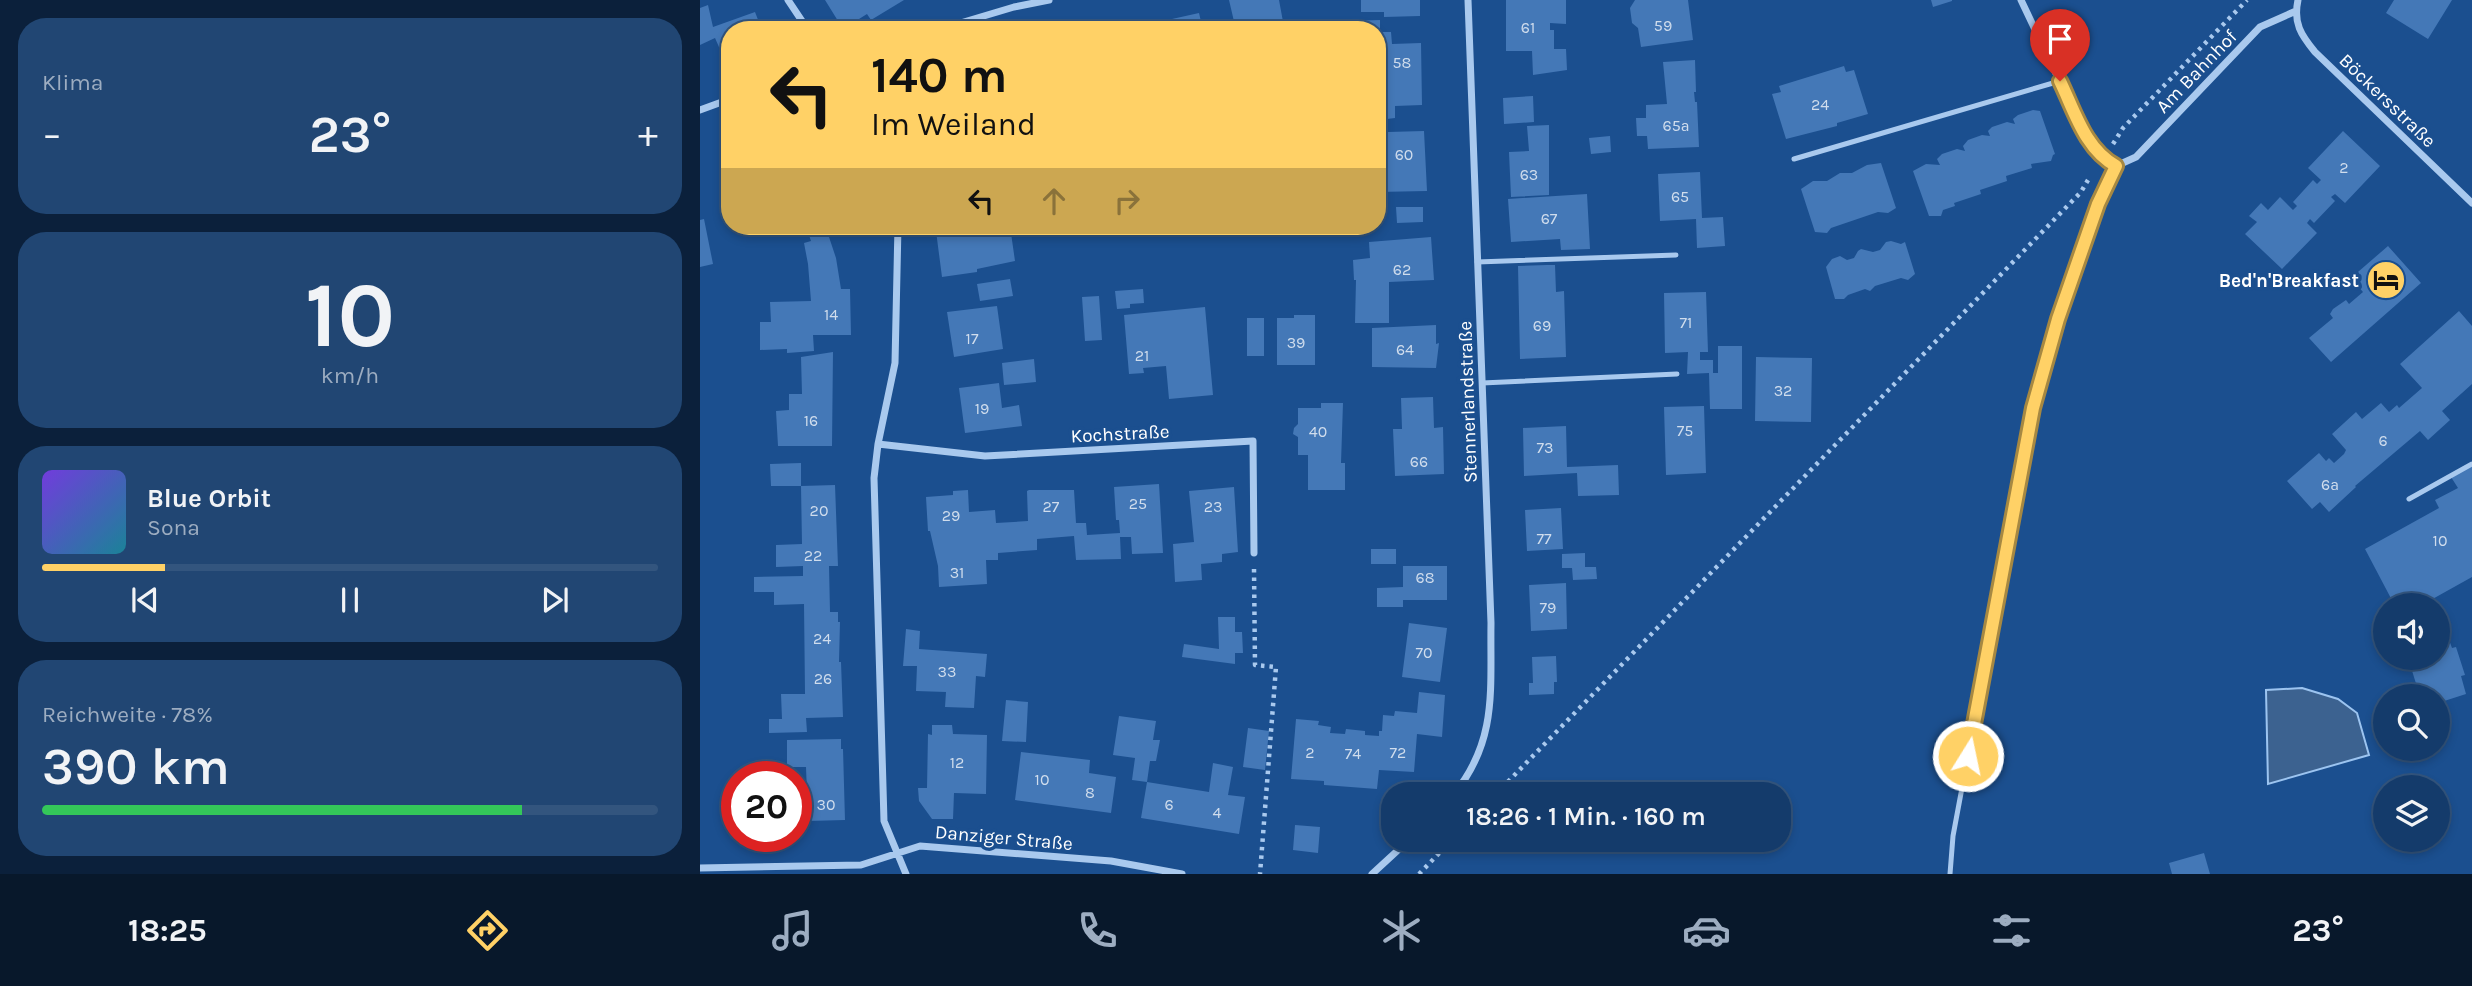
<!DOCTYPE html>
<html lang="de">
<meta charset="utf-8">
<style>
:root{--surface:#143b6b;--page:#214673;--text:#f1f3f6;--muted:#9dadc1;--line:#33557e;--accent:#ffd166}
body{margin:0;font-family:Karla,sans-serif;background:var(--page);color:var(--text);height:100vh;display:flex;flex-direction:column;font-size:26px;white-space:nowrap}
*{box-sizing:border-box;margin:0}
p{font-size:23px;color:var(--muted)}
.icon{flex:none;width:38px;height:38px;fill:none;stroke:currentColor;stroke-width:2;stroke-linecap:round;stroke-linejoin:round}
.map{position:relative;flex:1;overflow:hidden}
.drawer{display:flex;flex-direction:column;gap:18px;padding:18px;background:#0b203b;width:700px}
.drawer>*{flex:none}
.hud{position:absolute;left:21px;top:21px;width:665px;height:214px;border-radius:28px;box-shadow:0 4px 10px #0003,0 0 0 2px var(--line);background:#ffd166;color:#111;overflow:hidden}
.fabs{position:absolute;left:1673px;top:593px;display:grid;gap:14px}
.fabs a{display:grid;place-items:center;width:77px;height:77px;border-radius:50%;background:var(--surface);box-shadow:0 4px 10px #0003,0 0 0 2px var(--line);font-size:35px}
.speed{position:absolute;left:21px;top:761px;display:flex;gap:14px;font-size:35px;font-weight:700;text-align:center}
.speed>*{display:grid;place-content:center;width:91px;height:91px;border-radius:50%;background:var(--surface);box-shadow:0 4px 10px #0003,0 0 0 2px var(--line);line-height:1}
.speed .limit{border:10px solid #d22;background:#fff;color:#111}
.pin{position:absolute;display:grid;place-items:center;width:60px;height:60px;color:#fff;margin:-72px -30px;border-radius:50% 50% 50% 0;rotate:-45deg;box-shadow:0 0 7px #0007}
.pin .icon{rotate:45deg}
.me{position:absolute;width:77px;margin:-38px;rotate:10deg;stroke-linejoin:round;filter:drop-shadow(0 0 5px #0008)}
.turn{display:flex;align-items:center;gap:24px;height:147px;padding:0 35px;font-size:32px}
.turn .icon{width:91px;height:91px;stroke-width:2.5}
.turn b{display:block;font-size:49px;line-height:60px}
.lanes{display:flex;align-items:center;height:66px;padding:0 35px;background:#0003;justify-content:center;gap:35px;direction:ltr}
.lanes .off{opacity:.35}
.big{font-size:52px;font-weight:600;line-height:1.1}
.drawer .card{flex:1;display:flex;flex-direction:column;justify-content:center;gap:10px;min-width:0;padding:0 24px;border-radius:28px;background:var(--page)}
.drawer .dial{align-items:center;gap:0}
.dial b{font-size:91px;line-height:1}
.song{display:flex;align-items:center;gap:21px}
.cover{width:84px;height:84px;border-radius:10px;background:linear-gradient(135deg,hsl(260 70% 55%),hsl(190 70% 35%))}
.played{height:7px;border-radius:4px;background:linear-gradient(90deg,var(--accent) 20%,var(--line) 20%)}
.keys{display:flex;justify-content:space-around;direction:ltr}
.heat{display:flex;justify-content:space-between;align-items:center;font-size:38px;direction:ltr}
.charge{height:10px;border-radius:5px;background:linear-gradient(90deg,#34c759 78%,var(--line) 0)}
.trip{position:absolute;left:681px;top:782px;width:410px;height:70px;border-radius:28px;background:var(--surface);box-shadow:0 4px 10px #0003,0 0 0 2px var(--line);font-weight:600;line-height:70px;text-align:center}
.menu{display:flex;height:112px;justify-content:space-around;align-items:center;background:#08182b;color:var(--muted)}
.menu .icon{width:49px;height:49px}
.menu .on{color:var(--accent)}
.menu b{font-size:32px;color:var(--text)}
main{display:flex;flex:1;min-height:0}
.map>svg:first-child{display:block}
.water{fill:#3c6290;stroke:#9cc4f0;stroke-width:2}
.building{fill:#4478b7}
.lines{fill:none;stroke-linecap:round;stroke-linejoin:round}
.path{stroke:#a9c9ee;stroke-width:4.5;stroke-dasharray:3.5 5;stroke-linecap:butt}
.service{stroke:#a9c9ee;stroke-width:5}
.minor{stroke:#a9c9ee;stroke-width:7}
.route-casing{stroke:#a68842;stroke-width:18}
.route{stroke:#ffd166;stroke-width:12}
.labels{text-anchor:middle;stroke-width:7;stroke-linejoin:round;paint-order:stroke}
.number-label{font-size:16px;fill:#d0dded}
.street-label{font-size:19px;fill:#fff;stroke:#1b4f8f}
.poi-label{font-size:19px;font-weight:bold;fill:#fff;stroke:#1b4f8f;text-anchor:end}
</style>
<main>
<section class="drawer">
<div class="card"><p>Klima</p>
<div class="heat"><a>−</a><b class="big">23°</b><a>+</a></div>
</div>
<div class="card dial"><b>10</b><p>km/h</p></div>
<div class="card">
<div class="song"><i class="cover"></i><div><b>Blue Orbit</b><p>Sona</p></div></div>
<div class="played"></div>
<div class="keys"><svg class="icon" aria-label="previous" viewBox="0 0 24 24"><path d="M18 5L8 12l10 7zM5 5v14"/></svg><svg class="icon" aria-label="pause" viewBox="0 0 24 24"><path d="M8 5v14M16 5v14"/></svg><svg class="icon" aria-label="next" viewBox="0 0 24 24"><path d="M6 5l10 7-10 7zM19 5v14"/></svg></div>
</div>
<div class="card"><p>Reichweite · 78%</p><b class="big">390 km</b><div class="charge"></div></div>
</section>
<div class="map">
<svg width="1772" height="874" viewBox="0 0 1772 874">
<rect width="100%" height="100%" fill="#1b4f8f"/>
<!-- water -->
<path class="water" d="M 1602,688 L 1638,699 L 1657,713 L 1669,755 L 1568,784 L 1566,690 Z"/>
<!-- building -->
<path class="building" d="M 125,0 L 204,0 L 171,20 L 167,14 L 143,29 Z
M 529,0 L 579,0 L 584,27 L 572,30 L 536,30 Z
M 661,0 L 720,0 L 720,16 L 684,17 L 684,12 L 661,12 Z
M 806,0 L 866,0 L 866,24 L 850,23 L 850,30 L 854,30 L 854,49 L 866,49 L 867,70 L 833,75 L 832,51 L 806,51 Z
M 935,0 L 988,0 L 993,40 L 941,47 L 938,28 L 932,23 L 930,8 Z
M 1231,0 L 1252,0 L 1252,1 L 1233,7 Z
M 1694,0 L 1752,0 L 1728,39 L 1686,13 Z
M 8,5 L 13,27 L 55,12 L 62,30 L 30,30 L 30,72 L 15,38 L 0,45 L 0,8 Z
M 499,13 L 503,30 L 455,30 L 454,23 Z
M 680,20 L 680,32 L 691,32 L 692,44 L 721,43 L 722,105 L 695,106 L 695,118 L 687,119 L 688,132 L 724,131 L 727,191 L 677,192 L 677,168 L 684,168 L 682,141 L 677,141 L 677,30 L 649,30 L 648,21 Z
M 416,22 L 417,30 L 383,30 L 383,29 Z
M 995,60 L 996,92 L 994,92 L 995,102 L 997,102 L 999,147 L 948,149 L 947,136 L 937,136 L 936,118 L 946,118 L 946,105 L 967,104 L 963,62 Z
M 1144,66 L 1146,72 L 1154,70 L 1168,114 L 1137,123 L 1137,126 L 1086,139 L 1072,94 L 1081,92 L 1079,86 Z
M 833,96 L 834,122 L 804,124 L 803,98 Z
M 1333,110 L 1340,111 L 1355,154 L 1353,155 L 1351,161 L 1331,164 L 1332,168 L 1306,176 L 1307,181 L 1280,190 L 1281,194 L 1254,203 L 1255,206 L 1243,210 L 1241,216 L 1229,216 L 1213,171 L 1226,164 L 1240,165 L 1237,159 L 1242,154 L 1257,149 L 1265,151 L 1263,146 L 1268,140 L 1282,135 L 1290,136 L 1288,131 L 1292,127 L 1307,122 L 1315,124 L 1313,119 L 1318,115 Z
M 849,125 L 849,195 L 811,197 L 809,152 L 829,151 L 827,126 Z
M 1643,131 L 1680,166 L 1645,203 L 1635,194 L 1631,197 L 1635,201 L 1614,223 L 1610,219 L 1607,223 L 1617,233 L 1582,269 L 1545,234 L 1557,222 L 1549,216 L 1561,203 L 1568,210 L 1580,197 L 1593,210 L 1597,206 L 1593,202 L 1613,180 L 1617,184 L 1621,180 L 1608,168 Z
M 910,136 L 911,152 L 891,154 L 889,138 Z
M 1181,163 L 1196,208 L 1188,213 L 1178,212 L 1131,228 L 1127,233 L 1115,232 L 1101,189 L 1113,181 L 1127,181 L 1140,173 L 1152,173 L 1167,165 Z
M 1000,172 L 1002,218 L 1023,217 L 1025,246 L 997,248 L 996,219 L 960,221 L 958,174 Z
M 887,194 L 890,249 L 861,250 L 860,239 L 811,242 L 808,199 Z
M 696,207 L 723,207 L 723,222 L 697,223 Z
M 4,219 L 13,264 L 0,267 L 0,220 Z
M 106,226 L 141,226 L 127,231 L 136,258 L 141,289 L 150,289 L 151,335 L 113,335 L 114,351 L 87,353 L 87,349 L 60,350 L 60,322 L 71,322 L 70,302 L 111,301 L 108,264 L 104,243 L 111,241 Z
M 271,226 L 272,228 L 276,226 L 310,226 L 315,261 L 277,269 L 277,272 L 242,277 L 236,231 Z
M 731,237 L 734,280 L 689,282 L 689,323 L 655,323 L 656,280 L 654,280 L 653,260 L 670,258 L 669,242 Z
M 1191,241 L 1201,244 L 1205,242 L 1215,274 L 1208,280 L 1201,278 L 1175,286 L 1170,291 L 1165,289 L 1148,295 L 1144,299 L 1135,299 L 1126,267 L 1132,259 L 1140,256 L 1147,260 L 1154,258 L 1158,251 L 1161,249 L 1173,252 L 1180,250 L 1186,242 Z
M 1688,246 L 1721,283 L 1631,362 L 1609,338 L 1633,318 L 1630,314 L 1633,309 L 1646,300 L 1649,304 L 1663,292 L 1651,278 Z
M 847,265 L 855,265 L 856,292 L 864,291 L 866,357 L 820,359 L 818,266 Z
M 310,279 L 313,296 L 280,301 L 277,284 Z
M 443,289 L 444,303 L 430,304 L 430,308 L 417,309 L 415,291 Z
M 1006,292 L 1008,352 L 1000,352 L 1000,360 L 1013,360 L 1013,373 L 1018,373 L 1018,346 L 1042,346 L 1042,409 L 1010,409 L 1009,373 L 987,374 L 988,352 L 965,353 L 964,293 Z
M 399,296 L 402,340 L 385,341 L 382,297 Z
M 297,306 L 303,349 L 254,357 L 247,312 Z
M 505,307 L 513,395 L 469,399 L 466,366 L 443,368 L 444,373 L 429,374 L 424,315 Z
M 1759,311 L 1772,326 L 1772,384 L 1742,411 L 1750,420 L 1728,440 L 1720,431 L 1655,486 L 1656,487 L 1629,512 L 1620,502 L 1612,509 L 1587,481 L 1619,453 L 1626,461 L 1629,458 L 1634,463 L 1644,454 L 1646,450 L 1632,434 L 1656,412 L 1662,419 L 1681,403 L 1689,412 L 1697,405 L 1699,408 L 1722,388 L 1700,364 Z
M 594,315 L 615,315 L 615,365 L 577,365 L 577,318 L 594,318 Z
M 547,318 L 564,318 L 564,356 L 547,356 Z
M 736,325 L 736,344 L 739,343 L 736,368 L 672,367 L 672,328 Z
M 133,352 L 132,446 L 78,446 L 76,411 L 89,410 L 89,394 L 102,394 L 101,357 Z
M 1056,357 L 1112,358 L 1111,422 L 1055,421 Z
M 334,359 L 336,382 L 304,385 L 302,363 Z
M 299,383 L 302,408 L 319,405 L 322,426 L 265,433 L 259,388 Z
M 733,397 L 734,428 L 743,427 L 744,474 L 695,476 L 693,429 L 702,429 L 701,398 Z
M 621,403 L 643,403 L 641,463 L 645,463 L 645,490 L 608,490 L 608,455 L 598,455 L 598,437 L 593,434 L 594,428 L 598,424 L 598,408 L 621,408 Z
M 1004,406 L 1006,473 L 966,475 L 964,407 Z
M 866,426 L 867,467 L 918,465 L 919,495 L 878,496 L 877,473 L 824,476 L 823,428 Z
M 101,463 L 101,486 L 135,485 L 138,566 L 129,566 L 130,612 L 138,612 L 138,622 L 140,622 L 139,662 L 141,662 L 143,717 L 106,718 L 107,732 L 69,733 L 69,719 L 82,719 L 81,694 L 105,694 L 104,604 L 74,605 L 74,592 L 54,592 L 54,577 L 103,576 L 103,566 L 76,567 L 76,545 L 102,544 L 101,486 L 71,486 L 70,464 Z
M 1772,465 L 1772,577 L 1720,606 L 1695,606 L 1665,549 L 1739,508 L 1735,500 L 1758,488 L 1751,477 Z
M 459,484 L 463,553 L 432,554 L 431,537 L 420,537 L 421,559 L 376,560 L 374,536 L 337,539 L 337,550 L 298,553 L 298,560 L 286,560 L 287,584 L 239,587 L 238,566 L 230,531 L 228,531 L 226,497 L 253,495 L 253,491 L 268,490 L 269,512 L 295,510 L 296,523 L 328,521 L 327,491 L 329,490 L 374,490 L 376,523 L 386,523 L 387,535 L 420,533 L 419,520 L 416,520 L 414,487 Z
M 534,487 L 538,552 L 522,554 L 522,562 L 501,564 L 502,580 L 475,582 L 473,544 L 494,542 L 489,491 Z
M 861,508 L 863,549 L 827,551 L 825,510 Z
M 671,549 L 696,549 L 696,564 L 671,564 Z
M 885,553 L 885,567 L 896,567 L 897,579 L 873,580 L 872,568 L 862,568 L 862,554 Z
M 703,566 L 747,566 L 747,600 L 703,600 L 703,607 L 677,607 L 677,588 L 703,587 Z
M 866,583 L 867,629 L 831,631 L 829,585 Z
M 518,617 L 535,617 L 535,632 L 542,632 L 543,653 L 535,653 L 535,664 L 482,657 L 484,644 L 519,649 Z
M 709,623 L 747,628 L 740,682 L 702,677 Z
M 206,629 L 220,631 L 219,649 L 287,654 L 285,677 L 276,676 L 274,708 L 245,707 L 246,692 L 216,691 L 217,666 L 203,666 Z
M 1746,631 L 1752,648 L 1756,647 L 1765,675 L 1761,676 L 1766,694 L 1738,703 L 1738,696 L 1729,696 L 1726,687 L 1718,690 L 1709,661 L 1717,658 L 1738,658 L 1738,633 Z
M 856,656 L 857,682 L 854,682 L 854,694 L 829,695 L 829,683 L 833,683 L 832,657 Z
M 719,692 L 745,695 L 742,737 L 717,734 L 714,772 L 679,770 L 677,789 L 624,785 L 624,781 L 591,779 L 596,719 L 619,721 L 618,725 L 631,727 L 630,733 L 645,734 L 646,729 L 665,731 L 665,735 L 679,736 L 679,731 L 682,731 L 683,715 L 694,716 L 695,711 L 717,713 Z
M 306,700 L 328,702 L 326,742 L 302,741 Z
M 419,716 L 456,721 L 453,740 L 460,740 L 456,761 L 450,761 L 447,782 L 509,792 L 513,763 L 533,767 L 528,795 L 545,797 L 539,834 L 441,818 L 447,782 L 432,780 L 435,758 L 413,755 Z
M 232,725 L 252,725 L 253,734 L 287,735 L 286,794 L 254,793 L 253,819 L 232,819 L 219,801 L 218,788 L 227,788 L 228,734 L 232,735 Z
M 548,728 L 569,731 L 565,770 L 543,767 Z
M 141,739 L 141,749 L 143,749 L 145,820 L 108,821 L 106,767 L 87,767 L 87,740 Z
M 321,752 L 390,760 L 389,773 L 416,777 L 411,813 L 315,800 Z
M 595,825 L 620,827 L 618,853 L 593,850 Z
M 1504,853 L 1510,874 L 1472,874 L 1469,863 Z"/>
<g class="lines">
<!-- path -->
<path class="path" d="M 1413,144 L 1423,128 L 1547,0
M 554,569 L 555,665 L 576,667 L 560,874
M 796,794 L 1381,192 L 1388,180
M 719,874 L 752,840"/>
<!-- service -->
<path class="service" d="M 1094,159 L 1360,81
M 777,262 L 976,255
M 782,383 L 977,374
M 1709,499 L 1772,464
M 1250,874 L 1253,836 L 1333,408 L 1358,319 L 1398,204 L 1416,166"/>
<!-- minor -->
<path class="minor" d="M 88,0 L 108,30
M 1321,0 L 1390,145 L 1403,159 L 1416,166 L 1436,157 L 1560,27 L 1596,11
M 1598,0 C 1593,23 1601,35 1615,52 L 1772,203
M 237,30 L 314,7 L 349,0
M 0,110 L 30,99
M 198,226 L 195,363 L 178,444 L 174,478 L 184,821 L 206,874
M 178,444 L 285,456 L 553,441 L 554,553
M 754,794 C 798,740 790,689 791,623 L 768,0
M 0,868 L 161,865 L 220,846 L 411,861 L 482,874
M 672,874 L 709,840"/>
</g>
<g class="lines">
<!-- route casing -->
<g class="route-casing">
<path id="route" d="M 1268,756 L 1333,408 L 1358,319 L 1398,204 L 1416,166 C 1385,149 1375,112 1360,81"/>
</g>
<!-- route -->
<use href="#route" class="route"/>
</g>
<!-- icons -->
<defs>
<g id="hotel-disc" transform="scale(2.0125)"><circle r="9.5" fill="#ffd166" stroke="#1b4f8f"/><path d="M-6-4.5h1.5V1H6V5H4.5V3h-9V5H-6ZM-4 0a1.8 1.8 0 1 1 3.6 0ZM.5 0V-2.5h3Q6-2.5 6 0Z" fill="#111"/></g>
</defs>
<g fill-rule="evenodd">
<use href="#hotel-disc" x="1686" y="280"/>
</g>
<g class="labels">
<!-- number labels -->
<g class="number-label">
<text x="963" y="31">59</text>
<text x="828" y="33">61</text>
<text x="702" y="68">58</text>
<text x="1120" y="110">24</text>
<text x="976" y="131">65a</text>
<text x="704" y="160">60</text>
<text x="1644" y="173">2</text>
<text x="829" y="180">63</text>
<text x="980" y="202">65</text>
<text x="849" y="224">67</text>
<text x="702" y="275">62</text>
<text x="131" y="320">14</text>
<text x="986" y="328">71</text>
<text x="842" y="331">69</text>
<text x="272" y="344">17</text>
<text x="596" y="348">39</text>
<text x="705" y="355">64</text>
<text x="442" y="361">21</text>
<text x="1083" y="396">32</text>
<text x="282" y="414">19</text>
<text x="111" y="426">16</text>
<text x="985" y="436">75</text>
<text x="618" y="437">40</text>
<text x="1683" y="446">6</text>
<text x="845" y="453">73</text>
<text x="719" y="467">66</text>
<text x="1630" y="490">6a</text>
<text x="438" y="509">25</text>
<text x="351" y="512">27</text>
<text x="513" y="512">23</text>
<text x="119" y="516">20</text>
<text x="251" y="521">29</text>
<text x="844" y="544">77</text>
<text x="1740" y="546">10</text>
<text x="113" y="561">22</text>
<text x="257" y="578">31</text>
<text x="725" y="583">68</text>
<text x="848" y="613">79</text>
<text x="122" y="644">24</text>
<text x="724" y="658">70</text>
<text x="247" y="677">33</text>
<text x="123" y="684">26</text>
<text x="610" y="758">2</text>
<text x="698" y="758">72</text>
<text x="653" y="759">74</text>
<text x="257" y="768">12</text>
<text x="342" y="785">10</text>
<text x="390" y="798">8</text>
<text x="126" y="810">30</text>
<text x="469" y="810">6</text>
<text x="517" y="818">4</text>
</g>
<!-- street labels -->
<g class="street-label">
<text transform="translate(1496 71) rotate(-46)" y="7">Am Bahnhof</text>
<text transform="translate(1688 100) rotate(44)" y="7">Böckersstraße</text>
<text transform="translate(767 402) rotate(-92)" y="7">Stennerlandstraße</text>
<text transform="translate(420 433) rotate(-3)" y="7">Kochstraße</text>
<text transform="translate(304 837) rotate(5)" y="7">Danziger Straße</text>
</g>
<!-- poi labels -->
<g class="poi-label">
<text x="1659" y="287">Bed'n'Breakfast</text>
</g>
</g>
</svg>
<div class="fabs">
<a><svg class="icon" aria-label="sound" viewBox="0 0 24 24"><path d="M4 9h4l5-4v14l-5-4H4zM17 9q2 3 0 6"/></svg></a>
<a><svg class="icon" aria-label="search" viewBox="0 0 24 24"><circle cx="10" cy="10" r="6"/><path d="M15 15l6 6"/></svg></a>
<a><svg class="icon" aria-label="layers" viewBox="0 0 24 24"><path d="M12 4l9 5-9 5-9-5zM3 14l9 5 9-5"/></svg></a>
</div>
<div class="speed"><div class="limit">20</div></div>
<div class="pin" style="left:1360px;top:81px;background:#d93025"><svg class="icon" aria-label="arrive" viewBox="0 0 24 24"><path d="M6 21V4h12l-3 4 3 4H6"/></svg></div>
<svg class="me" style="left:1268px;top:756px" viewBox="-20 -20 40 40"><circle r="17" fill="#ffd166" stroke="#fff" stroke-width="3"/><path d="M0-11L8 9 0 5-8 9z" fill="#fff"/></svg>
<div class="trip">18:26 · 1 Min. · 160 m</div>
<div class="hud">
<div class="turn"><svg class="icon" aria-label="left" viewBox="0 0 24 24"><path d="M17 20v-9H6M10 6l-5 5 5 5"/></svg><div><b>140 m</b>Im Weiland</div></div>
<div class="lanes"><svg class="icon" aria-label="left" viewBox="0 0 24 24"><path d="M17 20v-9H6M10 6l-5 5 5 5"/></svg><svg class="icon off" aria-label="ahead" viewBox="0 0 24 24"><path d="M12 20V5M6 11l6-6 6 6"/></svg><svg class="icon off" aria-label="right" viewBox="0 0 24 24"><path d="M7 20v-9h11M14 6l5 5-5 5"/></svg></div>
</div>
</div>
</main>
<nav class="menu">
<b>18:25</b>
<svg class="icon on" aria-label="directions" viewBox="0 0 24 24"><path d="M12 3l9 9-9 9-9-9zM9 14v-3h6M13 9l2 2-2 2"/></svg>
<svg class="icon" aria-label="music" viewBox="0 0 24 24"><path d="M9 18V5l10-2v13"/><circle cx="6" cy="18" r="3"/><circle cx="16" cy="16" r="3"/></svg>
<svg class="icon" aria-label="phone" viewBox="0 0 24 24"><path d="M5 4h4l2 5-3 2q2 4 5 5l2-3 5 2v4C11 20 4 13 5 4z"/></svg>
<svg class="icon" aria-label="climate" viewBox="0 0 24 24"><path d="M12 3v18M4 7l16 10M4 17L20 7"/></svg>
<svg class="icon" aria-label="car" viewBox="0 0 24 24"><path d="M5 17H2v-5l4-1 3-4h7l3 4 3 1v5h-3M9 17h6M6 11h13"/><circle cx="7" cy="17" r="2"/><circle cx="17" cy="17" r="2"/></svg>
<svg class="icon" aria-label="filters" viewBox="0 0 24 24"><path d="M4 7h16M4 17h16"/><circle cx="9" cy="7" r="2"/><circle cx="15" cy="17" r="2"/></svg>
<b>23°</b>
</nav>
